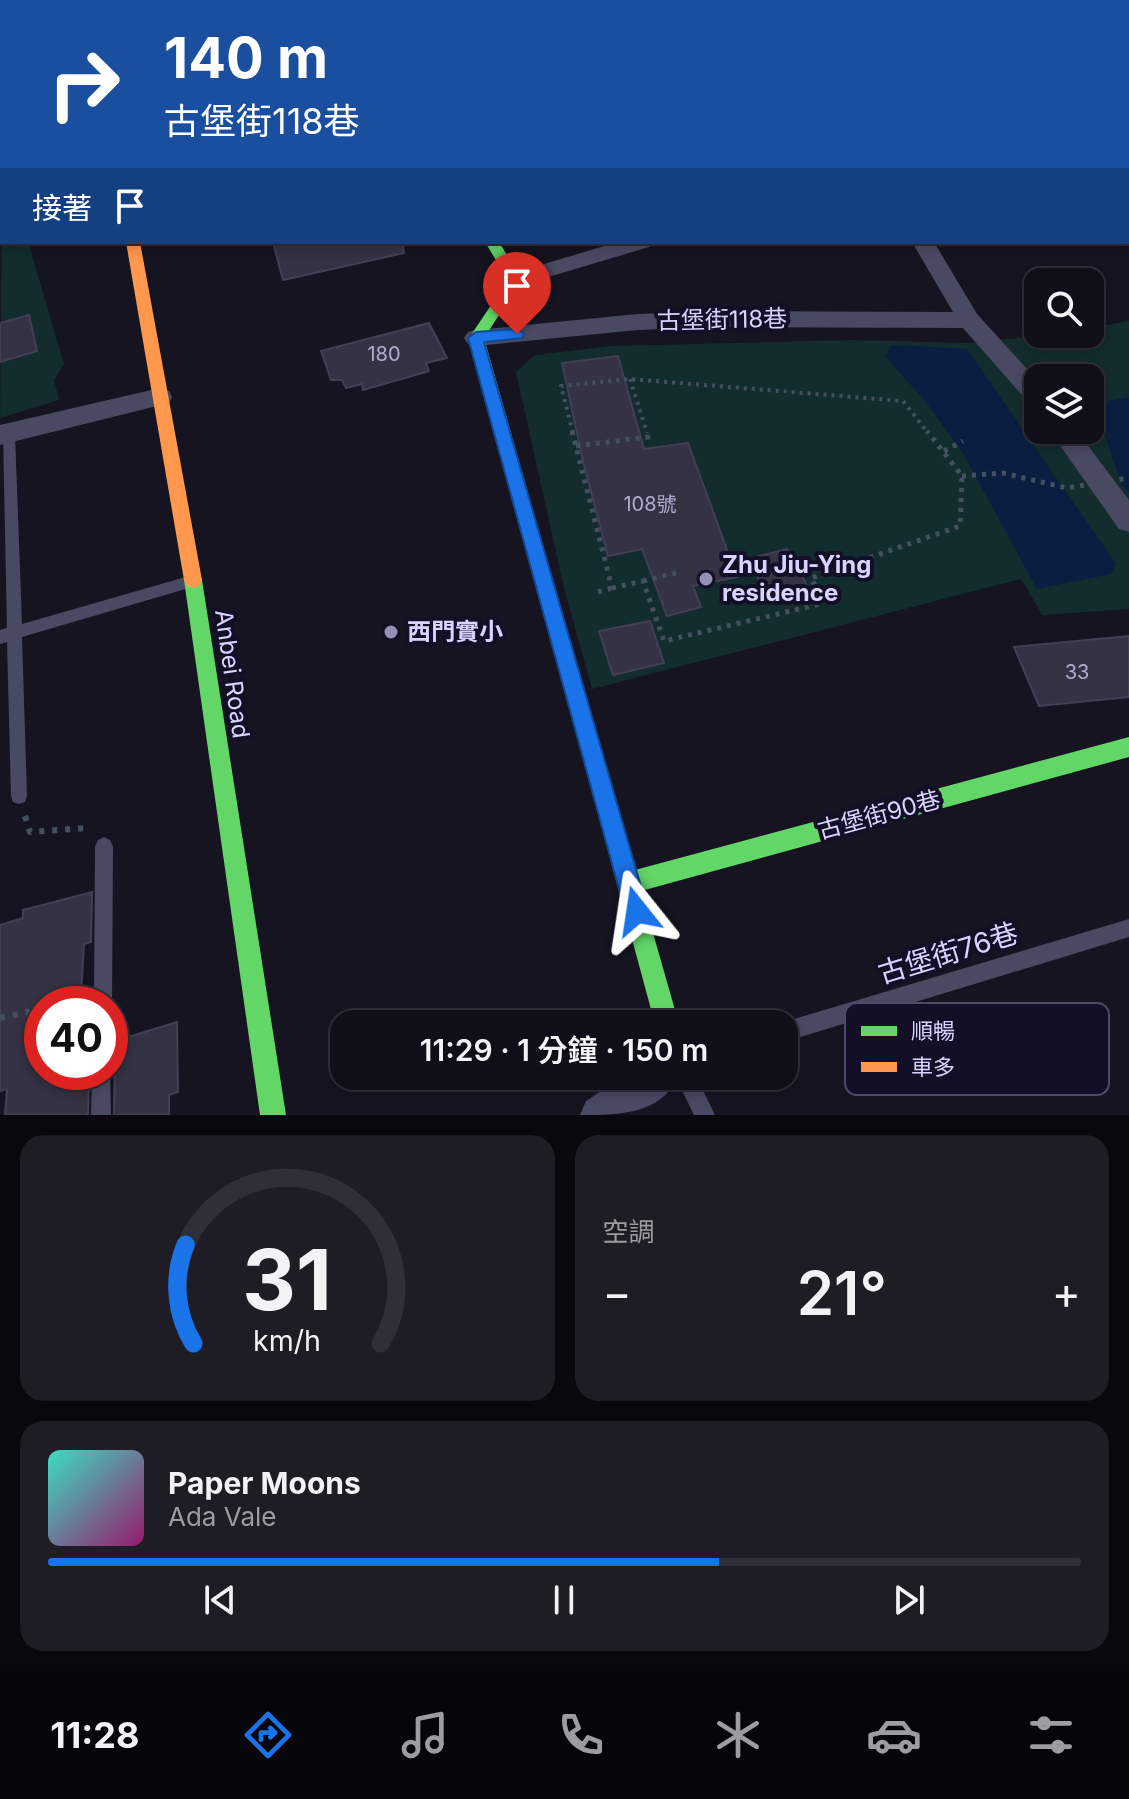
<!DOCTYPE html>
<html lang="zh-TW">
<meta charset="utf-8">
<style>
:root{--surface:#100f19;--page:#1e1d26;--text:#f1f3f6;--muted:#9c9ca2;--line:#302f38;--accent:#1a73e8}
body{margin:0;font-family:Inter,"Noto Sans TC",sans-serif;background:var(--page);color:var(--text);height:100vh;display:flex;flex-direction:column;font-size:30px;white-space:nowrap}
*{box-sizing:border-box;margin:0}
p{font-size:26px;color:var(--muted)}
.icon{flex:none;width:44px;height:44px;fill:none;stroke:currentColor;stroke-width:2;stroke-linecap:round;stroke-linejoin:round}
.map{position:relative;height:1115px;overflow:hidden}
.sheet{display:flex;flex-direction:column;gap:20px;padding:20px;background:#09080e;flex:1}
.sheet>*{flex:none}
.hud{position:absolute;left:0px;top:0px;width:1130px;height:244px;box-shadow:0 4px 12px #0003,0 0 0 2px var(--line);background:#1a4fa0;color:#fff;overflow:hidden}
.buttons{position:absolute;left:1024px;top:268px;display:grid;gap:16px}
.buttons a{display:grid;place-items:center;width:80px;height:80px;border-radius:16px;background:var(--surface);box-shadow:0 4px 12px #0003,0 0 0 2px var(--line);font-size:40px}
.speed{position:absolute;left:24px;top:986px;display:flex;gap:16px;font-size:40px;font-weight:700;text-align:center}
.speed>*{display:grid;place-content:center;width:104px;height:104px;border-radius:50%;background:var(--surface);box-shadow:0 4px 12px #0003,0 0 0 2px var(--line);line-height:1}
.speed .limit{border:12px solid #d22;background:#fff;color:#111}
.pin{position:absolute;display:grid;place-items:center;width:68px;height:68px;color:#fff;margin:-82px -34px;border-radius:50% 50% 50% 0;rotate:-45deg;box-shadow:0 0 8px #0007}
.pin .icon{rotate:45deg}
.me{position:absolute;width:88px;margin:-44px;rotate:345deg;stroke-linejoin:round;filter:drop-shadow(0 0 6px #0008)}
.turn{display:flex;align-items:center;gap:28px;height:168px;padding:0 32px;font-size:36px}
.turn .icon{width:104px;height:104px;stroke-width:2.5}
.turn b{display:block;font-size:56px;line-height:68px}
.then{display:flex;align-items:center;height:76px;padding:0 32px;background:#0003;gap:16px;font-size:30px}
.big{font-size:60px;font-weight:600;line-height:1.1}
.sheet .widget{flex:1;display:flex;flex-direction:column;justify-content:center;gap:12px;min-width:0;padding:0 28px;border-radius:24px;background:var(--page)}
.sheet .dial{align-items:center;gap:0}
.dial svg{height:208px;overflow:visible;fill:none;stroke:var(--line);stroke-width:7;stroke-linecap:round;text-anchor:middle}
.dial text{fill:var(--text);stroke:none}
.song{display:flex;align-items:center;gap:24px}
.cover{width:96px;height:96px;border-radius:12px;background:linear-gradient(135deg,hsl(170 70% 55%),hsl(320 70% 35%))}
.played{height:8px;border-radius:4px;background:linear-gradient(90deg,var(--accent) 65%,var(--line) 65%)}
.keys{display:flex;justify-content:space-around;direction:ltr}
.heat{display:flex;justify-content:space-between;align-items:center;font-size:44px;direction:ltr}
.sheet .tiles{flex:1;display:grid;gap:20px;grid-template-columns:1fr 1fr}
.widget:last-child{grid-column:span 2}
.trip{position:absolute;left:330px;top:1010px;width:468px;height:80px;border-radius:24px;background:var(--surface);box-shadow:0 4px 12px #0003,0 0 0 2px var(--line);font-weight:600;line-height:80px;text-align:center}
.tabs{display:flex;height:128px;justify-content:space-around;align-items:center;background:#06060a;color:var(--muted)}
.tabs .icon{width:56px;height:56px}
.tabs .active{color:var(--accent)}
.tabs b{font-size:36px;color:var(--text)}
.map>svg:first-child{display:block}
.green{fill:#132c2d;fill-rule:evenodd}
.water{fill:#0b1e41}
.building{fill:#343243;stroke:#433f54;stroke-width:2}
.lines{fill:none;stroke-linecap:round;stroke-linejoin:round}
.path-far3{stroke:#44505f;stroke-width:3;stroke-dasharray:3 4;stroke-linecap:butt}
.path-far2{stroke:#44505f;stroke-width:4;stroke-dasharray:3 5;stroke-linecap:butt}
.path-far1{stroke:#44505f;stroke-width:5;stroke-dasharray:4 6;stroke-linecap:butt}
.path{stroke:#44505f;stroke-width:6;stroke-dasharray:5 8;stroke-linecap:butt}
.lane{fill:#4a4962;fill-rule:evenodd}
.street{fill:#4a4962;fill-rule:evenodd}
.fast{fill:#63d668;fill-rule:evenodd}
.slow{fill:#ff974d;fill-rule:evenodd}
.path-bridge{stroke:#44505f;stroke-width:5;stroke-dasharray:4 6;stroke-linecap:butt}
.route{fill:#1a73e8;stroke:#114b97;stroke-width:2}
.poi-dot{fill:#9591b1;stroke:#130f26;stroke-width:3}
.labels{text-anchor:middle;stroke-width:8;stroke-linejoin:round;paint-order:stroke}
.number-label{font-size:20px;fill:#b0acd0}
.street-label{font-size:24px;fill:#d9d4ff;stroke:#130f26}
.poi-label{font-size:24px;font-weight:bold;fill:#d9d4ff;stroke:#130f26;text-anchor:start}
.near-street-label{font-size:28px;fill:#d9d4ff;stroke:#130f26}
.key{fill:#130f26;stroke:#4e4a67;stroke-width:2}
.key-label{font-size:22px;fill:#d9d4ff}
</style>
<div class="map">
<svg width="1129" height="1115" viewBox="0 0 1129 1115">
<rect width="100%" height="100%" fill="#161421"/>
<!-- green -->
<path class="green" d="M 2,206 L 2,242 L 28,242 L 64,364 L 54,380 L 59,400 L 0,418 Z
M 1129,321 L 1129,609 L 1042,615 L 1021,579 L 592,689 L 564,588 L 516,372 L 535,355 L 611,346 L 853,340 L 970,343 L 1052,334 L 1090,334 L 1090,328 ZM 1038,378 L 1090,378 L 1090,430 L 1038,430 Z"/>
<!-- water -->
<path class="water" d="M 892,345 L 967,349 L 1116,564 L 1111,574 L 1037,589 L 964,455 L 926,402 L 885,356 Z
M 1129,397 L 1129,492 L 1121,483 L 1101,424 L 1108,401 Z"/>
<!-- building -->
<path class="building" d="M 273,242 L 403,242 L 404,253 L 283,280 Z
M 29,315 L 37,351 L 0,362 L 0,323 Z
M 429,323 L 447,358 L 426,363 L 429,371 L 363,390 L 362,384 L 346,388 L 342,380 L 331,380 L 321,351 Z
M 618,356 L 644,449 L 688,443 L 737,577 L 693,586 L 701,607 L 667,616 L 642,549 L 608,556 L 584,465 L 562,363 Z
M 787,549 L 808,587 L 768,598 L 748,559 Z
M 650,621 L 664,663 L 613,675 L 599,631 Z
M 1129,636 L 1129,697 L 1039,706 L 1014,647 Z
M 92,892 L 91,942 L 84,944 L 81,994 L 42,1004 L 42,1072 L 89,1072 L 88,1115 L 5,1115 L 7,1089 L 0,1091 L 0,925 L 23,918 L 23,910 Z
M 177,1022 L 178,1092 L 169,1095 L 169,1115 L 114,1115 L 115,1041 Z"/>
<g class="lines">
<!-- path-far3 -->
<path class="path-far3" d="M 899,0 L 902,2
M 466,2 L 472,0"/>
<!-- path-far2 -->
<path class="path-far2" d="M 630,379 L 647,433
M 573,433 L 561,386 L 630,379 L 903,401 L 928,433"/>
<!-- path-far1 -->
<path class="path-far1" d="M 572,431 L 612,588
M 576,446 L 648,437 L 646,431
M 944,451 L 963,441
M 643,581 L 679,572
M 612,588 L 643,581 L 664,641 L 824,603 L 811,578 L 960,526 L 962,476 L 927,431
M 598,592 L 612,588"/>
<!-- path -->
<path class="path" d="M 25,816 L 30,832 L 87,828
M 0,1018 L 42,1009"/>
<!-- lane -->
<path class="lane" d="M 0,194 L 2,194 L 2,201 L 0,201 Z
M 9,429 L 15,434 L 22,624 L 189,576 L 194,578 L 196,582 L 194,586 L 189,588 L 22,637 L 27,796 L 25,802 L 19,804 L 13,802 L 11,796 L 7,642 L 0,644 L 0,630 L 7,628 L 3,434 Z
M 104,837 L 110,840 L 113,846 L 112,1004 L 110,1010 L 110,1004 L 94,1004 L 95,846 L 98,840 Z
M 1129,919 L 1129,937 L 784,1042 L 784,1024 L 780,1024 L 784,1022 Z
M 110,1068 L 111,1115 L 91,1115 L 92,1072 L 110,1072 Z
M 675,1076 L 696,1076 L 715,1115 L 694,1115 Z"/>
<!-- street -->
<path class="street" d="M 403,0 L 424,0 L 402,2 Z
M 2,141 L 2,153 L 0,154 L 0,142 Z
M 618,242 L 653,242 L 649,247 L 515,287 L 507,285 L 504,280 L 507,275 Z
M 912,242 L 934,242 L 977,314 L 1038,381 L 1038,406 L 1029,403 L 963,328 L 715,327 L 638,330 L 476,346 L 468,344 L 464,338 L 468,332 L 476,330 L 638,314 L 715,311 L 953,312 Z
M 160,388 L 169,391 L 172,397 L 169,403 L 0,445 L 0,425 Z
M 1049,430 L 1076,430 L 1129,500 L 1129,532 L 1119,529 Z
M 624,1076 L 679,1076 C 661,1115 618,1115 580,1115 L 586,1101 Z"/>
<!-- fast -->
<path class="fast" d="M 57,0 L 67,0 L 68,2 L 58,2 Z
M 485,242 L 499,242 L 522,280 L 484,338 L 635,870 L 1129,737 L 1129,757 L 641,891 L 679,1024 L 655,1024 L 469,338 L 508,280 Z
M 193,572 L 199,574 L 202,580 L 286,1115 L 260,1115 L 184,580 L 187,574 Z"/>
<!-- slow -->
<path class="slow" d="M 126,242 L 140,242 L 202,580 L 199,586 L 193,588 L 187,586 L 184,580 Z"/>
<!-- path-bridge -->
<path class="path-bridge" d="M 962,476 L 1003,473 L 1067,488 L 1129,478"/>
</g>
<!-- route -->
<path class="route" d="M 517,329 L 524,334 L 522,338 L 484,342 L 648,911 L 645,920 L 637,923 L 628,920 L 625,911 L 468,338 L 476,332 Z"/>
<!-- markers -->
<g class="poi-dot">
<circle cx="706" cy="579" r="8"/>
<circle cx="391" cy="632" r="8"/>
</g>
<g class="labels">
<!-- number labels -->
<g class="number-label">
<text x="384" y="361">180</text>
<text x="650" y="511">108號</text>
<text x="1077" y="679">33</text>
</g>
<!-- street labels -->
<g class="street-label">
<text transform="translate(722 320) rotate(-1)" y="8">古堡街118巷</text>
<text transform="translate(232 674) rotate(82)" y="8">Anbei Road</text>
<text transform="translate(879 815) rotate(-15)" y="8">古堡街90巷</text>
</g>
<!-- poi labels -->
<g class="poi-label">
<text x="722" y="573">Zhu Jiu-Ying<tspan x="722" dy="28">residence</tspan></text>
<text x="407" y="640">西門實小</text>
</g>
<!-- near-street labels -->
<g class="near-street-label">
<text transform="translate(948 953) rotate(-17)" y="10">古堡街76巷</text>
</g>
</g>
<!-- legend -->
<rect x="845" y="1003" width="264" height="92" rx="12" class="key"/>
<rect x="861" y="1026" width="36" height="10" fill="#63d668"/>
<rect x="861" y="1062" width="36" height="10" fill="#ff974d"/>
<g class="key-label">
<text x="911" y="1039">順暢</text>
<text x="911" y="1075">車多</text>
</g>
</svg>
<div class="buttons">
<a><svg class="icon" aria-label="search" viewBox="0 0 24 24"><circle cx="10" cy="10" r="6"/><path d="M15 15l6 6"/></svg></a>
<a><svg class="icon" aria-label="layers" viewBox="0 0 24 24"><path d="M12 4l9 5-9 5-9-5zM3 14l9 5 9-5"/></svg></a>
</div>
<div class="speed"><div class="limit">40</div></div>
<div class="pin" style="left:517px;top:334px;background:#d93025"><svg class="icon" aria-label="arrive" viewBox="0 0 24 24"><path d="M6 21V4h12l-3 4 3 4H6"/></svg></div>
<svg class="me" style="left:637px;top:911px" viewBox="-20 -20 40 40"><path d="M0-17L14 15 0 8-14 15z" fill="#1a73e8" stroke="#fff" stroke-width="4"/></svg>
<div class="trip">11:29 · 1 分鐘 · 150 m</div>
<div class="hud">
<div class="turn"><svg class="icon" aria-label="right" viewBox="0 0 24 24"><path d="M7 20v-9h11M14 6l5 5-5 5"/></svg><div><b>140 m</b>古堡街118巷</div></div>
<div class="then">接著<svg class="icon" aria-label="arrive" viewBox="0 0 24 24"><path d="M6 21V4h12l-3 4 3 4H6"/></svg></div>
</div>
</div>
<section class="sheet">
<div class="tiles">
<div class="widget dial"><svg viewBox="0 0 100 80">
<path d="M14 69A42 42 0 1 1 86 69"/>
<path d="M14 69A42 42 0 0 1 11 31" stroke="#1a73e8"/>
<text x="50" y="56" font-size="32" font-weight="700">31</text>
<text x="50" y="72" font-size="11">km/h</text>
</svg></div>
<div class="widget"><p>空調</p>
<div class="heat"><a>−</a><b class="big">21°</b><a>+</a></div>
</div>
<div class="widget">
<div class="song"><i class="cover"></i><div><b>Paper Moons</b><p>Ada Vale</p></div></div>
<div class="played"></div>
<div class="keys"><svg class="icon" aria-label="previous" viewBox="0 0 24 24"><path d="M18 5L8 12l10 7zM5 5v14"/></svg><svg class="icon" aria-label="pause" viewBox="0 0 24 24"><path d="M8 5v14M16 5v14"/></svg><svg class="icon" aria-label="next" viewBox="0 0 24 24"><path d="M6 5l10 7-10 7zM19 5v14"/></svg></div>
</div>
</div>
</section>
<nav class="tabs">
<b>11:28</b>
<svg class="icon active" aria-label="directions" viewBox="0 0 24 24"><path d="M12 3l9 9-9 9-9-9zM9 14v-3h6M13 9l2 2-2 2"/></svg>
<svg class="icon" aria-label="music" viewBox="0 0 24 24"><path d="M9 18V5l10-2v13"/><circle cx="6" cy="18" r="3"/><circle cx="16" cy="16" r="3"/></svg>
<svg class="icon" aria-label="phone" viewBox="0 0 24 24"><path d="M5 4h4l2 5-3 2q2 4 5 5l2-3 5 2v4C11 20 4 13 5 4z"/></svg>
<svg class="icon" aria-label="climate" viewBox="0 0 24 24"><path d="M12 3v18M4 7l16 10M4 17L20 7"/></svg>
<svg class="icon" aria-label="car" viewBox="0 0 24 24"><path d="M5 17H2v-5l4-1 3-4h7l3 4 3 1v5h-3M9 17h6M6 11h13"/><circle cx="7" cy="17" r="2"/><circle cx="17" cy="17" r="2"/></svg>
<svg class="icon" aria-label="filters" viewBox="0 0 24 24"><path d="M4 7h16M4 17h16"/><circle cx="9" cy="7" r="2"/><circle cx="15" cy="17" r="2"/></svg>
</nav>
